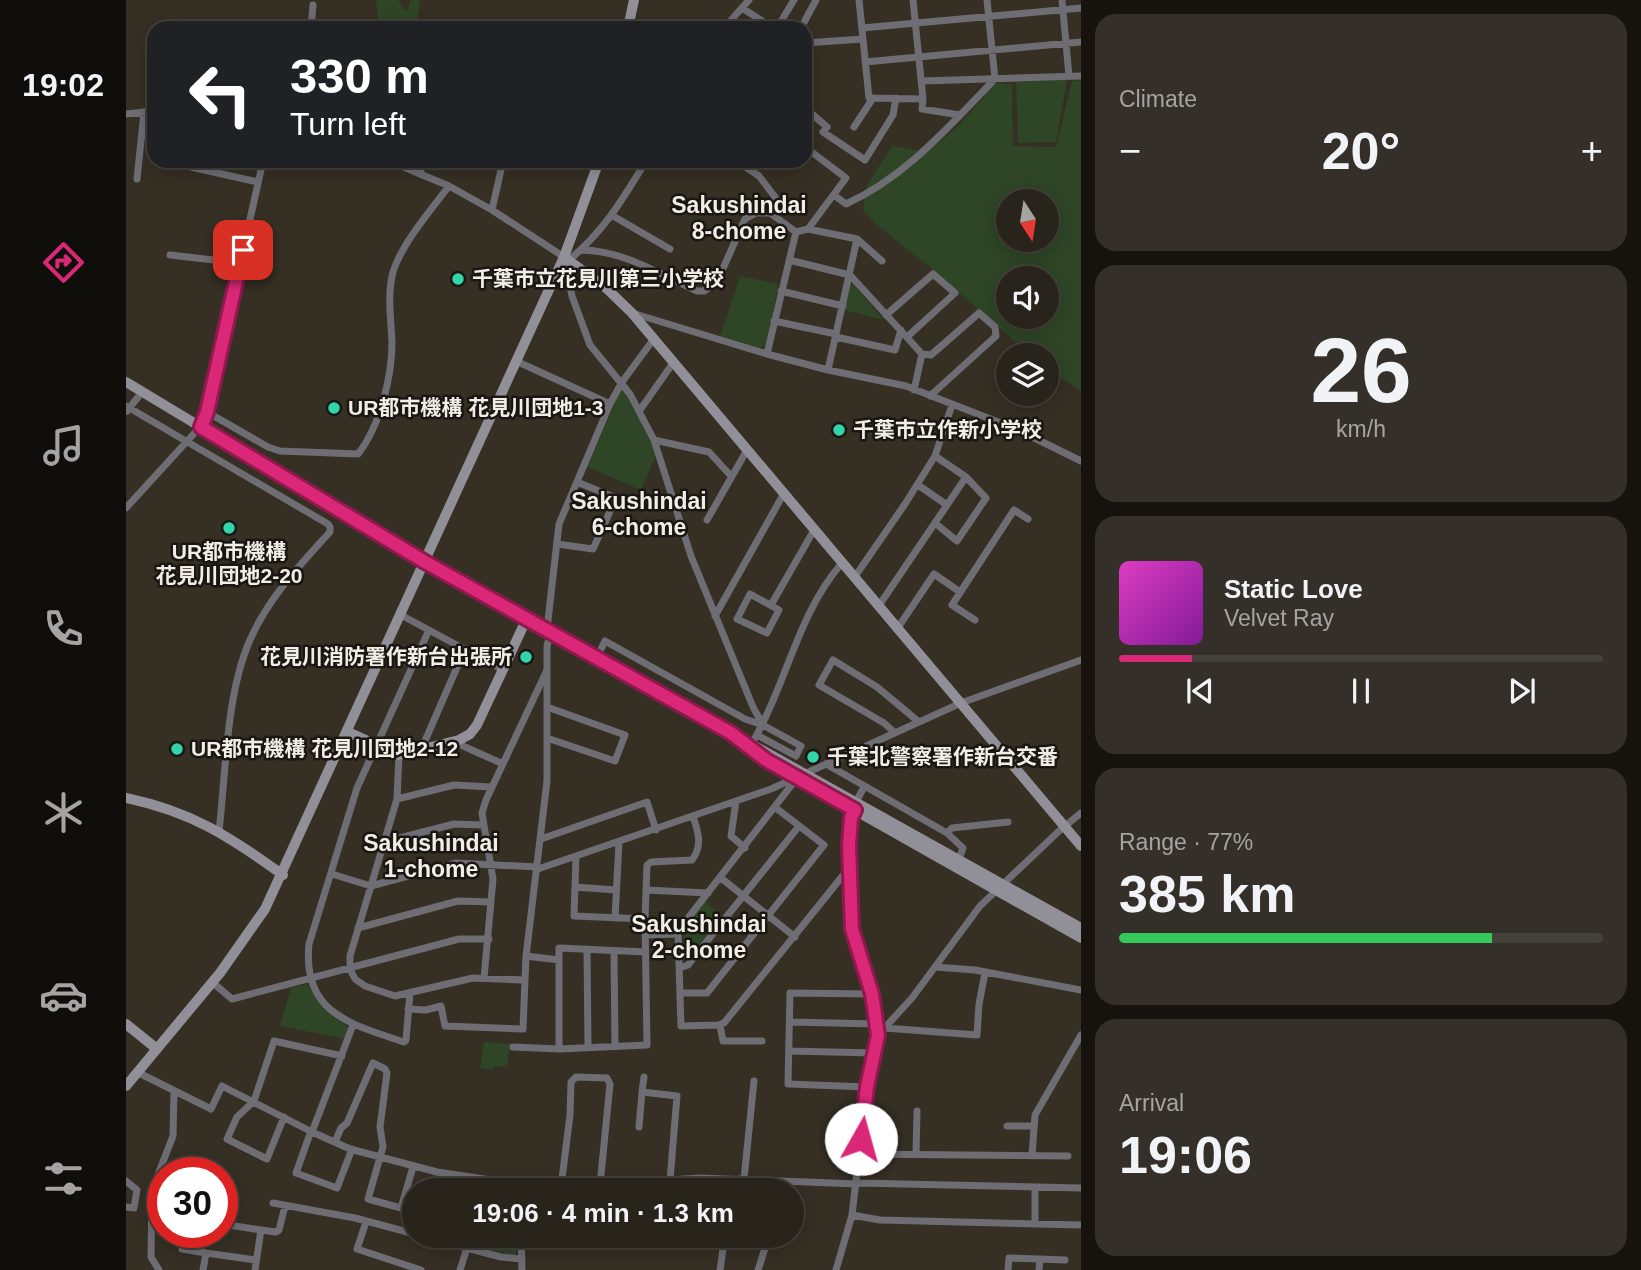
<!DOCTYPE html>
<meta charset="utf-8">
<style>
:root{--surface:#28231b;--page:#342f28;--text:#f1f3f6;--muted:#a5a4a3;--line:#44403a;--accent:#db2777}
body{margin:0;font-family:Helvetica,"Noto Sans JP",sans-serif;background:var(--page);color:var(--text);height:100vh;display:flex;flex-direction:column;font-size:26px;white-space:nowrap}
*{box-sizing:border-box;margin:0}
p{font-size:23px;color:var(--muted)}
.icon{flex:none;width:38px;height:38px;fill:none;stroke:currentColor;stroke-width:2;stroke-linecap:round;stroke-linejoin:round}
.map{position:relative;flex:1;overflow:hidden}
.sheet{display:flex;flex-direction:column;gap:14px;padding:14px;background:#16130f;width:560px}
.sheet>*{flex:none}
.guide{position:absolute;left:21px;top:21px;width:665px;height:147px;border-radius:21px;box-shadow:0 4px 18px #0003,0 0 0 2px var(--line);background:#202124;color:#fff;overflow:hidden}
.needle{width:46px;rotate:168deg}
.controls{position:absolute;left:870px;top:189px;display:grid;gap:14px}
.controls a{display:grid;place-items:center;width:63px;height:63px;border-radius:50%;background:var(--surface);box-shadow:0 4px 18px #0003,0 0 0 2px var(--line);font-size:35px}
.speed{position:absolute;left:21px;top:1157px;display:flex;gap:14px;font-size:35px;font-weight:700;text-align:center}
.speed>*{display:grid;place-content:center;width:91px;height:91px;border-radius:50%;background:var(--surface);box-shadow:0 4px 18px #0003,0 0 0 2px var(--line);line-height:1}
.speed .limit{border:10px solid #d22;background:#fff;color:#111}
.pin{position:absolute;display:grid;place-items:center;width:60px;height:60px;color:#fff;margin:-30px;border-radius:14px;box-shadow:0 4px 10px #0006}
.me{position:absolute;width:77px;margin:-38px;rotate:7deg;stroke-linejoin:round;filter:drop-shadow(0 0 5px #0008)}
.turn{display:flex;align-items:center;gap:24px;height:147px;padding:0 28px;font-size:32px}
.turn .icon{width:91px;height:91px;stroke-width:2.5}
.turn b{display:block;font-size:49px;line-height:60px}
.big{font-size:52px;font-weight:800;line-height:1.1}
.sheet .card{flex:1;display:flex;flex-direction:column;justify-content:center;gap:10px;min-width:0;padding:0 24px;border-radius:21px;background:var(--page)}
.sheet .dial{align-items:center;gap:0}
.dial b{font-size:91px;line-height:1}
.song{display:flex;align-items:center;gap:21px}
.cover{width:84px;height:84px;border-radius:10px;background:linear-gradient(135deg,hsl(310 70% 55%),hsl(290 70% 35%))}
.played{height:7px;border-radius:4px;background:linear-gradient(90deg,var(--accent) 15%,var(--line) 15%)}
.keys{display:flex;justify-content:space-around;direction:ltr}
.heat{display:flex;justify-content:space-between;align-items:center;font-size:38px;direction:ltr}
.charge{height:10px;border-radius:5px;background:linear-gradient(90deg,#34c759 77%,var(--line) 0)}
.trip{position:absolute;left:276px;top:1178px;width:402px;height:70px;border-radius:35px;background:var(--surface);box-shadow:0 4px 18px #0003,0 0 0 2px var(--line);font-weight:800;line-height:70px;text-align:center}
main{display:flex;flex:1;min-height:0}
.menu{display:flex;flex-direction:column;width:126px;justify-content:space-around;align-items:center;background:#100e0b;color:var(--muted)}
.menu .icon{width:49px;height:49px}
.menu .active{color:var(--accent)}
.menu b{font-size:32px;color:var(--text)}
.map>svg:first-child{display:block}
.green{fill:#2e4526;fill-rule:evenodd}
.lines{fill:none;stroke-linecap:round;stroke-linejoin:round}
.street{stroke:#6e6d73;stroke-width:7}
.secondary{stroke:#918f98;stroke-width:10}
.route-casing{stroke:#8e194d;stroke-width:18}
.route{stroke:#db2777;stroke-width:12}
.poi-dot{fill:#32d4a9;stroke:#1a1712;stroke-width:2.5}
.labels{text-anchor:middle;stroke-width:5;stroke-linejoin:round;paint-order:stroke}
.poi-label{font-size:21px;font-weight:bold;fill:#f2eee7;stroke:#1a1712;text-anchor:start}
.neighbourhood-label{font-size:23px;font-weight:bold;fill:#f2eee7;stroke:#1a1712}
</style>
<main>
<nav class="menu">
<b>19:02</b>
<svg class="icon active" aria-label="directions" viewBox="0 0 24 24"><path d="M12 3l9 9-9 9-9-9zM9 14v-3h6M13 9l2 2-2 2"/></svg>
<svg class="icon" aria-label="music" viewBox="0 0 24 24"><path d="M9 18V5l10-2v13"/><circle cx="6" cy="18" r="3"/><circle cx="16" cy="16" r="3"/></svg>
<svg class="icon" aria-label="phone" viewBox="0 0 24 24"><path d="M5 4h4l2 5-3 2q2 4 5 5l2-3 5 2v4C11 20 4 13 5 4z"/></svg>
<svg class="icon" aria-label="climate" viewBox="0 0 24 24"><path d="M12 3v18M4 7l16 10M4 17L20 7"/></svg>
<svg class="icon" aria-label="car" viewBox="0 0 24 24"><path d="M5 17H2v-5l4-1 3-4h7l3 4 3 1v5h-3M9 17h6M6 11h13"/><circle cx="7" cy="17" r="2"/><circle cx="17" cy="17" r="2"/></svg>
<svg class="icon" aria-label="filters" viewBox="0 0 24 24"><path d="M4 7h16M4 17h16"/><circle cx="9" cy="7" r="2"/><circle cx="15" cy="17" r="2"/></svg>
</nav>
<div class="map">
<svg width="955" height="1270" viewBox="0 0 955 1270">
<rect width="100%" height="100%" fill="#352f24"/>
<!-- green -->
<path class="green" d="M 250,0 L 272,0 L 281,12 L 284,0 L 294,0 L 290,28 L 253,28 Z
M 941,80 L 930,142 L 892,143 L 890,81 Z
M 955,80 L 955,391 L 921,369 L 920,355 L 905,355 L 807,270 L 751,225 L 737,210 L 741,185 L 766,146 L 802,152 L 834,124 L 870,83 L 886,84 L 887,146 L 930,147 L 946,81 ZM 882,201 L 920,201 L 920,240 L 882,240 ZM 882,278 L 920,278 L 920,317 L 882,317 Z
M 614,276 L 652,284 L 642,344 L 632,348 L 594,336 Z
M 727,284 L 758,320 L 718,310 L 724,285 Z
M 497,389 L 513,414 L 530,455 L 515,490 L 461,467 L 495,390 Z
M 579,901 L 597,916 L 562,961 L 557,959 L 558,928 Z
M 181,984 L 203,1014 L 221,1026 L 223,1029 L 219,1039 L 154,1026 L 165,988 Z
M 358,1042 L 384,1044 L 381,1067 L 368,1066 L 367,1070 L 354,1068 Z
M 306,1174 L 393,1190 L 304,1190 Z
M 311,1236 L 390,1236 L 390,1256 Z"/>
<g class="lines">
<!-- street -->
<path class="street" d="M 733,0 L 743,98 L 797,99
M 787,0 L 797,99 L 796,109 L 834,115
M 936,0 L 943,76
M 616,8 L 647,28
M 185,28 L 187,5
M 463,28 L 497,28
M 598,28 L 623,0
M 651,28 L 668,0
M 675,28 L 690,0
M 736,28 L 955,8
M 679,43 L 737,39
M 739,62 L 955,42
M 796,81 L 955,76
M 679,108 L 701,127 L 697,132 L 739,160 L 767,115 L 770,98
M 0,114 L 28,111
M 728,127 L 747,98
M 263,161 L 323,186 L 366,210 L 438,257 L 446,296 L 464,345 L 504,394 L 528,440 L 565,556 L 627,707 L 637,725
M 611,161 L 633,176 L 649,197 L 644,213 L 670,232
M 47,163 L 132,182
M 294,174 L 297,161
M 11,179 L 18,112
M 708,195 L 720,204 C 781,176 823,126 869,79 L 861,0
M 366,210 L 377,161
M 487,216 L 544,249
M 682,229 L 731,239 L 756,261
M 455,250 C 496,250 534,274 571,291 L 578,291 L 591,282 L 619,219 L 630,213 L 644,213
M 44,255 L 114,263
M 443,260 C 479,230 496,200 520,161
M 663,260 L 724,275 L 796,354 L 788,390
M 655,291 L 717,306
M 506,313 L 641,354 L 702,370 L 780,386 L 890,429 L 955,461
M 760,315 L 807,274 L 829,293 L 781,337
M 648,321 L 710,334
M 710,337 L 769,350 L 775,330
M 641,354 L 670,232 L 682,229 L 720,178 L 679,147
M 796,354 L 805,355 L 853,313 L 869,327 L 870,336 L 804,396
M 390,361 L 484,404
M 702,370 L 731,239
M 0,406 L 202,524 L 204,527 L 204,532 C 174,565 142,598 124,640 C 100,694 100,772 93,831
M 514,410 L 547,363
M 1,411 L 16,392
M 81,412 L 142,447 L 154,451 L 232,454 C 254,426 266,377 266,342 C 265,319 261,294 267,272 C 276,243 305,210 323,186
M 528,440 L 583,452 L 605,476
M 792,485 L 821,505
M 0,508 L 74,427 L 81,412 L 137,161
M 581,520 L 621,450
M 809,523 L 831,541 L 860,498 L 840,477 L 809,456
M 431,544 L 467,549 L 490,498 L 451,482
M 728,578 L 779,504 L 809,456 L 826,405
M 624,594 L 653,610 L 641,633 L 611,619 Z
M 645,605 L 688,530
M 752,607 L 840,477
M 275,615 L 377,670
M 589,616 L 657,495
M 849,620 L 826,605 L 888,510 L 902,519
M 421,629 L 433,524 L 484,404 L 496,382 L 527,340
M 771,629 L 808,574 L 834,592
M 471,657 L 479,641 L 619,719 L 637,725 L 675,746 L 670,756 L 631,735
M 769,733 L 758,723 L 693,685 L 707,660 L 751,687 L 793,722
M 421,738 L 489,761 L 499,735 L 421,707
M 629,738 C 661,682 672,613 716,563
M 333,740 L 337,746 L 377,764
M 295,750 L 339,649
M 273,755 L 271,799 L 224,956 L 224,969 L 229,979 L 239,986 L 269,996 L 347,978 L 398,980
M 700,764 L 821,833 L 837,848 L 833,859
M 671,778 L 552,931 L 555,1026 L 592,1025 L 598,1023 L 723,868
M 738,787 L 730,802 L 725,818 L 723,868 L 725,914 L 726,929 L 746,994 L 752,1035
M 271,799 L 328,785 L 365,787
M 610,801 L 605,836 L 619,848
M 821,833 L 826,828 L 882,822
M 415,839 L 521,802 L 530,830
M 258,842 L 328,824 L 357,825
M 450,857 L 448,916 L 519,919
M 412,869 L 645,789 L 835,703 L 955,660
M 206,874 L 245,886 L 330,863 L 412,867
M 595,878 L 669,937
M 449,887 L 490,890
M 520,890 L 582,893
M 489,918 L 493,842
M 232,928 L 332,901 L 365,902
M 519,935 L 552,934
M 461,949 L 462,1047
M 488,951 L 489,1046
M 400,956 L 433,960
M 809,967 L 849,970 L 955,990
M 554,968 L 562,965 L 673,826
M 358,978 L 367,879 L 356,813 L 360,800 L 421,670 L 421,646 L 425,631
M 86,982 L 106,999 L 333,939 L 363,939
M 284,993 L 280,1040 L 278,1042 C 224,1024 176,1013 183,944 L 231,788 L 303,630
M 555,993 L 581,993 L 698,845 L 650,808
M 282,1009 L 300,1010 L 315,1006 L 319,1026 L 397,1029 L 400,956 L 421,781 L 421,670
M 664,1022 L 751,1024
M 594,1025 L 597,1041 L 636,1041
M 759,1028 L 851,1035 L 853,1004 L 859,973
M 387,1047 L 433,1049 L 521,1045 L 519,919 L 521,865 L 525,862 L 566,860 C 577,846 572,831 567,816
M 433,1049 L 433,948 L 519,952
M 663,1051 L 748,1053
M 11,1072 L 85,1109 L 96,1086 L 186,1132 L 224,1149 L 311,1172 L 420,1188 L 574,1178 L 731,1184
M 741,1087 L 662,1084 L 664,993 L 746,994
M 516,1092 L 518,1077
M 158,1117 L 141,1159 L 101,1139 L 111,1117 L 128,1101 L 148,1041 L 216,1056
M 881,1126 L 908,1126
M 513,1127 L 516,1092 L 551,1096 L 544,1180
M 185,1131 L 170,1173 L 211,1188 L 226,1149
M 186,1132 L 227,1025
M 209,1142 L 215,1128 L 221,1123 L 247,1063 L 259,1069 L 261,1073 L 254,1127 L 257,1147 L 242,1199 L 275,1208 L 287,1167
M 733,1154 L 942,1156
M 790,1155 L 791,1111
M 906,1156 L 909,1115 L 955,1035
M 618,1179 L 628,1081
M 0,1181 L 11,1190 L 8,1208 L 0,1207
M 731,1183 L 955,1188
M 435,1187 L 444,1115 L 445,1082 L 450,1077 L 481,1078 L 484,1084 L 474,1185
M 612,1190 L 613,1179
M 147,1203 L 229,1218 L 289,1234
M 726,1215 L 754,1220 L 955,1225
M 240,1222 L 231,1249 L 295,1270
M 96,1224 L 135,1230 L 129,1270
M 909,1224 L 909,1188
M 135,1230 L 150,1232 L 153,1230 L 159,1206
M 59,1232 L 56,1249 L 80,1253 L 77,1270
M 295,1236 L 375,1257 L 396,1259
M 395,1236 L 396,1270
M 80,1253 L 130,1260
M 914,1259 L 939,1260
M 33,1270 L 25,1257 L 26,1190 L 47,1136 L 48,1092
M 334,1270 L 341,1248
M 594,1270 L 597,1249
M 632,1270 L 643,1236
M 710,1270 L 726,1215 L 741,1087 L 752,1035 L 786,998 L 854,906 L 933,831 L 955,813
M 882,1270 L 883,1258 L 914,1259 L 913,1270"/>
<!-- secondary -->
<path class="secondary" d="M 502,28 L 508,0
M 438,257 L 480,288 L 506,313 L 955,846
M 0,382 L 299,562 L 955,928
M 222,732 L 273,755 L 333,740 L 344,734 L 351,725 L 401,618
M 647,764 L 955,938
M 0,798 C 66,812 103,836 157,875
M 0,1024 L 31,1049
M 0,1086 L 94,973 L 139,909 L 438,257 L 473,161"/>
</g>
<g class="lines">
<!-- route casing -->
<g class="route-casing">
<path id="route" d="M 117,250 L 81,412 L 75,427 L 299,562 L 605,733 L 640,760 L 729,810 L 725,818 L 723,845 L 726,929 L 746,994 L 752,1035 L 741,1087 L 735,1139"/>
</g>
<!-- route -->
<use href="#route" class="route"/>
</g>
<!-- markers -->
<g class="poi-dot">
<circle cx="332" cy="279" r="7"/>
<circle cx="208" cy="408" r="7"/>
<circle cx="713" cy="430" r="7"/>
<circle cx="103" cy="528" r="7"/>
<circle cx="400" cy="657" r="7"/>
<circle cx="51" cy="749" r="7"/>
<circle cx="687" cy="757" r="7"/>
</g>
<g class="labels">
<!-- poi labels -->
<g class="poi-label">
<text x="346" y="286">千葉市立花見川第三小学校</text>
<text x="222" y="415">UR都市機構 花見川団地1-3</text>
<text x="727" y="437">千葉市立作新小学校</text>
<text x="103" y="559" text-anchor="middle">UR都市機構<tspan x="103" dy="24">花見川団地2-20</tspan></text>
<text x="386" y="664" text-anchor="end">花見川消防署作新台出張所</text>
<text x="65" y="756">UR都市機構 花見川団地2-12</text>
<text x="701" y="764">千葉北警察署作新台交番</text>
</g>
<!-- neighbourhood labels -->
<g class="neighbourhood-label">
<text x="613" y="213">Sakushindai<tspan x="613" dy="26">8-chome</tspan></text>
<text x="513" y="509">Sakushindai<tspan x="513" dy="26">6-chome</tspan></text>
<text x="305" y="851">Sakushindai<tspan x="305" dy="26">1-chome</tspan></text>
<text x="573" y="932">Sakushindai<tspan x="573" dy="26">2-chome</tspan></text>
</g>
</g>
</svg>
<div class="controls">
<a><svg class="needle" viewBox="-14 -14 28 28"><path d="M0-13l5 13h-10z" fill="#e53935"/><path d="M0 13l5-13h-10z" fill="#a5a4a3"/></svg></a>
<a><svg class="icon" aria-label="sound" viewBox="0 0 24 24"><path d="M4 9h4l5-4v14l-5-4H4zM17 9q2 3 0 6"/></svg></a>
<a><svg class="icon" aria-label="layers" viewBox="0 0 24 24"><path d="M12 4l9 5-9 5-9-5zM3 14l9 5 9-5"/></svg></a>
</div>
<div class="speed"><div class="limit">30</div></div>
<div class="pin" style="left:117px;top:250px;background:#d93025"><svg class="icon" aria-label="arrive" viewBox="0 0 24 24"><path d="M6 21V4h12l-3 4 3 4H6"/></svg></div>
<svg class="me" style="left:735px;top:1139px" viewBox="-20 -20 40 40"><circle r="19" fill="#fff"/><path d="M0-13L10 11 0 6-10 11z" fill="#db2777"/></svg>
<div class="trip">19:06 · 4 min · 1.3 km</div>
<div class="guide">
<div class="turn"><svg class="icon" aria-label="left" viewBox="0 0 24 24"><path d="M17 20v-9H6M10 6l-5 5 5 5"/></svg><div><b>330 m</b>Turn left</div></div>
</div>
</div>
<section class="sheet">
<div class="card"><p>Climate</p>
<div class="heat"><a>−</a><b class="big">20°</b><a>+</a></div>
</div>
<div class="card dial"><b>26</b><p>km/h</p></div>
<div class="card">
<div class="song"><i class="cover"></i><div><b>Static Love</b><p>Velvet Ray</p></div></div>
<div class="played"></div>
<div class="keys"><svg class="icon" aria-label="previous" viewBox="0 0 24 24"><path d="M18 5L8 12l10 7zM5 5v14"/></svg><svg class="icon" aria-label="pause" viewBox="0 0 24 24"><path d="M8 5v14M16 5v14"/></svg><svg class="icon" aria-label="next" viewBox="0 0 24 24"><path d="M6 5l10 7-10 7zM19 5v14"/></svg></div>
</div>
<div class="card"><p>Range · 77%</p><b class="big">385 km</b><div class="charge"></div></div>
<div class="card"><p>Arrival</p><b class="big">19:06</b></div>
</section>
</main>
